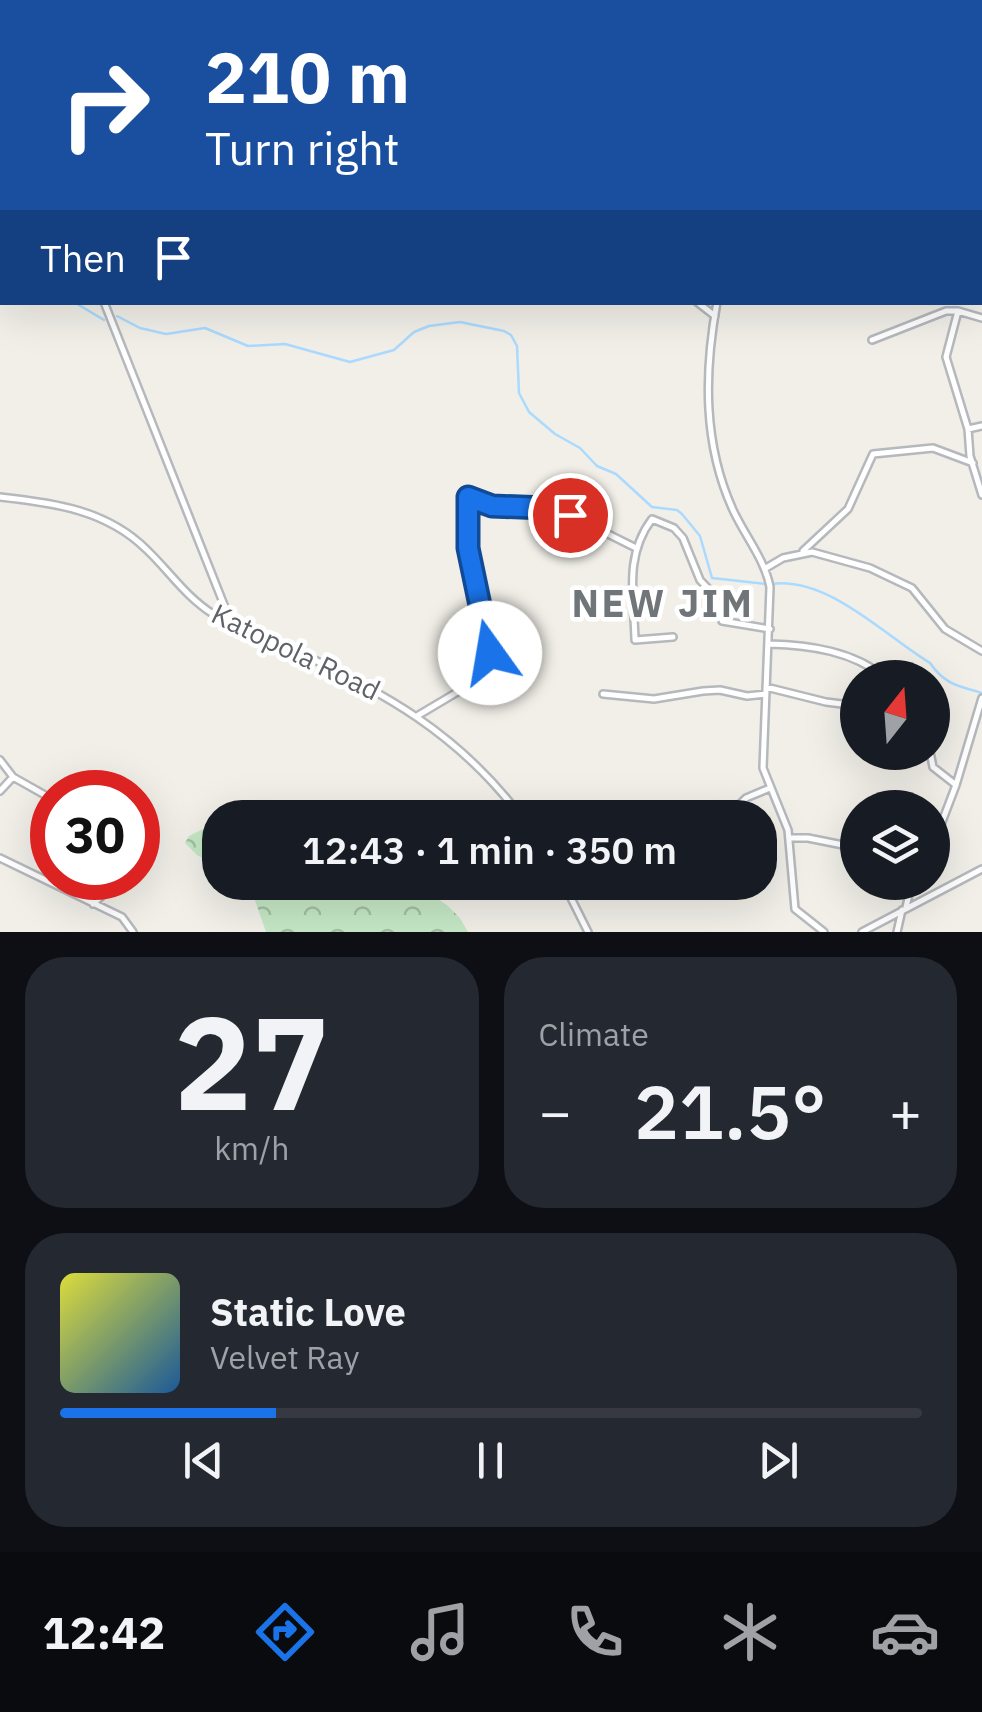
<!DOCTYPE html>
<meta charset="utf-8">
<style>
:root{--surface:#171b24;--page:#242831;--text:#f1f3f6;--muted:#9ea1a6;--line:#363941;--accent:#1a73e8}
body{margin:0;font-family:"IBM Plex Sans",sans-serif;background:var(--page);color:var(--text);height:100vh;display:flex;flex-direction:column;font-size:38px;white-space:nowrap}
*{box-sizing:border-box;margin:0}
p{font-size:32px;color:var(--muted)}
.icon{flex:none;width:55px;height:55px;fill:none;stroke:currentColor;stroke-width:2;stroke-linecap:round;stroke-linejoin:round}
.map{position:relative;height:932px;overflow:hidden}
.sheet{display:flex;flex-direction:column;gap:25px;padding:25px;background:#0d0f14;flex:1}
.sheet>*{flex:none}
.guide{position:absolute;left:0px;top:0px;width:982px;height:305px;box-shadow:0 10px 40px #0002;background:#1a4fa0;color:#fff;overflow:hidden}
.needle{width:65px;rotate:17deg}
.buttons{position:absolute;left:840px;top:660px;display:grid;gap:20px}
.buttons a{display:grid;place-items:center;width:110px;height:110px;border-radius:50%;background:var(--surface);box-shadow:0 10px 40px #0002;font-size:50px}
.speed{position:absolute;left:30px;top:770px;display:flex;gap:20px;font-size:50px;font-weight:700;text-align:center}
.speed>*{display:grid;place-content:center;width:130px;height:130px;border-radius:50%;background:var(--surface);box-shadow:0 10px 40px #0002;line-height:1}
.speed .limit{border:15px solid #d22;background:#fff;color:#111}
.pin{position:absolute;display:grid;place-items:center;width:85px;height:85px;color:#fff;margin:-42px;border:5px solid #fff;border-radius:50%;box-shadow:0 2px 10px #0007}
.me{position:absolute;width:110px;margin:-55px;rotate:347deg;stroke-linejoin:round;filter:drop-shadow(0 0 8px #0008)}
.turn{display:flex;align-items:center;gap:35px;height:210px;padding:0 40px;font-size:45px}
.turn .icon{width:130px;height:130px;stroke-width:2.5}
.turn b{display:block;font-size:70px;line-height:85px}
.then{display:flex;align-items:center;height:95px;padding:0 40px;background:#0003;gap:20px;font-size:38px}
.big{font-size:75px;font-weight:600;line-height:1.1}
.sheet .widget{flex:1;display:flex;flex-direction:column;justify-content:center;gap:15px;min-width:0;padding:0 35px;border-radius:40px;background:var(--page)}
.sheet .dial{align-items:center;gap:0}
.dial b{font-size:130px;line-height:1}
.song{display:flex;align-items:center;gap:30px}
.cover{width:120px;height:120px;border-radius:15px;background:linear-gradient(135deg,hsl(60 70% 55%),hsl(210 70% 35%))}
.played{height:10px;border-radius:5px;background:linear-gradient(90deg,var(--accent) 25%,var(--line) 25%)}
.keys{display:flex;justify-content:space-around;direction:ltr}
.heat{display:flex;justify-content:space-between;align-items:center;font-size:55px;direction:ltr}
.sheet .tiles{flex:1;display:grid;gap:25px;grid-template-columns:1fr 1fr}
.widget:last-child{grid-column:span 2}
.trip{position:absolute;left:202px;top:800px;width:575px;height:100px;border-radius:40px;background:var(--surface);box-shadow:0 10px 40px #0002;font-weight:600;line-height:100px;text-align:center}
.tab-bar{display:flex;height:160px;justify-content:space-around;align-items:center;background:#090b0e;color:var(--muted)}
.tab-bar .icon{width:70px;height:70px}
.tab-bar .active{color:var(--accent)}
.tab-bar b{font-size:45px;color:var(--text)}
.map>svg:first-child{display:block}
.forest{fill:url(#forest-crowns)}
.cemetery{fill:url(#cemetery-stones)}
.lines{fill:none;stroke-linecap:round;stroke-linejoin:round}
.stream{stroke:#aadaff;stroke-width:2.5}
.minor-casing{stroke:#b5b8bc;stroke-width:10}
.minor{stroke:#fff;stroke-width:5}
.route-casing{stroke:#114b97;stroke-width:25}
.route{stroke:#1a73e8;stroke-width:18}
.labels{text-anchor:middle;stroke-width:9;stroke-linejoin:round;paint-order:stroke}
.street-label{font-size:28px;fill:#5f6368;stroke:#fff}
.district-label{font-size:38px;font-weight:bold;letter-spacing:2.5px;fill:#70757a;stroke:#fff}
</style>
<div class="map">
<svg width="982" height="932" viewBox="0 0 982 932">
<defs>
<pattern id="forest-crowns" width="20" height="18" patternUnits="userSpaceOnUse" patternTransform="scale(2.5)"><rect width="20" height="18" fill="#c5e8c5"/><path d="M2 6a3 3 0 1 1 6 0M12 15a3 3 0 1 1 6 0" fill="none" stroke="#a3c0a4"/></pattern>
<pattern id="cemetery-stones" width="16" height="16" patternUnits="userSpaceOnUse" patternTransform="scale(2.5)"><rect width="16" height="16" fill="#c5e8c5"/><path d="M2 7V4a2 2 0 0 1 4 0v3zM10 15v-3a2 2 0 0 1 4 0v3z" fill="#a3c0a4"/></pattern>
</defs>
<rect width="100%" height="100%" fill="#f1efe8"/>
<!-- forest -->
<path class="forest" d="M 203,829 L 220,829 L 220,868 L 197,855 L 185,843 L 189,836 Z
M 249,883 L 413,883 L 447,905 L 460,918 L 468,932 L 266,932 Z"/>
<!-- cemetery -->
<path class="cemetery" d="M 671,0 L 836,0 L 671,2 Z"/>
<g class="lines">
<!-- stream -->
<path class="stream" d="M 0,256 L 2,257
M 74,302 L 104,320
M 117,316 L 140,328 L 166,334 L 205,328 L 248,346 L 285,344 L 350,362 L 394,350 L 414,332 L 429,326 L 460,322 L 504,331 L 511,335 L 517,346 L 519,393 L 529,412 L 555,434 L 580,448 L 597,466 L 616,474 L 652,507 L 677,510 L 682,514 L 700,536 L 712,578 L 766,584
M 771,584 C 828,576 885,636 930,663 C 945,685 959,686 982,693"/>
<!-- minor casing -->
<g class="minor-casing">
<path id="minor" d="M 305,0 L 307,2
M 417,0 L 418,2
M 549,0 L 549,2
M 664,2 L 665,0
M 836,2 L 838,0
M 0,161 L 2,163
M 104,302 L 230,620
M 697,302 L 715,316
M 717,302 C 704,373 703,444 733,510 C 745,536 765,560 770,587 L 763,768 L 788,830 L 795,909 L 824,932
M 958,311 L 946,357 L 968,429 L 970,456 L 982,495
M 872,340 L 946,311 L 958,311 L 982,318
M 968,429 L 982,426
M 0,497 C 55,503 107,510 147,550 C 170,572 186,597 213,614 C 237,628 265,636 290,648 C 383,692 459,733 522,818
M 803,551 L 848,509 L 873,454 L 933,448 L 973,463
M 766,568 L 783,558 L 812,552 L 870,568 L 912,588 L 945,629 L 982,651
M 673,637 L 635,640 C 634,597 624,556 652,519 L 674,528 L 683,538 L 700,580 L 716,597 L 722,621 L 770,629
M 769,644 C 810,645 853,651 886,678
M 766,687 L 826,702 L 858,706
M 603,694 L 654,699 L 703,691 L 720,690 L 747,696 L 766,694
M 417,716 L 481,678 L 492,663 L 468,549 L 468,497 L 492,507 L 545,508 L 570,515 L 636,548
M 930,752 L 933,767 L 956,785
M 0,760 L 13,777 L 52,799
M 0,791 L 13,777
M 716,818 L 731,813 L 746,798 L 770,788
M 789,838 L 808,838 L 858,848
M 932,848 L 956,785 L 982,698
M 0,858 L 122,917 L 133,932
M 563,882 L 588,932
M 93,904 L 121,878
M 906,907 L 912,882
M 862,932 L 982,869
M 897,932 L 902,910"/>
</g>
<!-- minor -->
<use href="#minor" class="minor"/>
</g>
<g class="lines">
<!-- route casing -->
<g class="route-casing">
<path id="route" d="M 490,653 L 468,548 L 468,497 L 492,506 L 545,508 L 570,515"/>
</g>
<!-- route -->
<use href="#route" class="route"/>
</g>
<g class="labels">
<!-- street labels -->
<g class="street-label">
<text transform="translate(296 652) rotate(26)" y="10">Katopola Road</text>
</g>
<!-- district labels -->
<g class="district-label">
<text x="663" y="617">NEW JIM</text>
</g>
</g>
</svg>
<div class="buttons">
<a><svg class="needle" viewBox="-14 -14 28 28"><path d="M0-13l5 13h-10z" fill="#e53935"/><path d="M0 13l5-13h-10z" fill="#9ea1a6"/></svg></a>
<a><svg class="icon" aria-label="layers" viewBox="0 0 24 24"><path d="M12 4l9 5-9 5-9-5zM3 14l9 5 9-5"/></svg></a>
</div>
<div class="speed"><div class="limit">30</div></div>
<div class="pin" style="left:570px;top:515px;background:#d93025"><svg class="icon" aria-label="arrive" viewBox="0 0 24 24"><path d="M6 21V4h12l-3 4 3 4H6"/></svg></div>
<svg class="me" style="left:490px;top:653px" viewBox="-20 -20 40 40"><circle r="19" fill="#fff"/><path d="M0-13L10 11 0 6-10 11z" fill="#1a73e8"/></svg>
<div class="trip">12:43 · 1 min · 350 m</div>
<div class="guide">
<div class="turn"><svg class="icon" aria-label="right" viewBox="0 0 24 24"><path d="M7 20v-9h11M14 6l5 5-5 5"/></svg><div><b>210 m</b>Turn right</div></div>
<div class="then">Then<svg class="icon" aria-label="arrive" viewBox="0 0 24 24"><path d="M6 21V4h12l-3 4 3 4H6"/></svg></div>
</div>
</div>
<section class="sheet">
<div class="tiles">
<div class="widget dial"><b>27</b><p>km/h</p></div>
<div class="widget"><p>Climate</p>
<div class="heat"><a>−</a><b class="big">21.5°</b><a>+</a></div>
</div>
<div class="widget">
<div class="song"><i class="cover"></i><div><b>Static Love</b><p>Velvet Ray</p></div></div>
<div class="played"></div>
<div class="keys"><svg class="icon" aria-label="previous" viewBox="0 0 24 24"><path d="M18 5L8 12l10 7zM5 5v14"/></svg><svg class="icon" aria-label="pause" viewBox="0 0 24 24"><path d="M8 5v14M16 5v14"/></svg><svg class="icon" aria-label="next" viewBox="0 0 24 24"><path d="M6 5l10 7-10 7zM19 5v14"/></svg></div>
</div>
</div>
</section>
<nav class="tab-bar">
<b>12:42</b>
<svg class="icon active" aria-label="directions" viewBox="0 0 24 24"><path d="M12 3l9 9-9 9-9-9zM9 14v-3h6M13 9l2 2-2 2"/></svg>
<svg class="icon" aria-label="music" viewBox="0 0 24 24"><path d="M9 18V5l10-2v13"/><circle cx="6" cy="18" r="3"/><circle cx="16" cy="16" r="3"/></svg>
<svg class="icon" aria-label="phone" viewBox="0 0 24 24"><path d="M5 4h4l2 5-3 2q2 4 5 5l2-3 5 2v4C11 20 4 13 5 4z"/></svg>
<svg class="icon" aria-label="climate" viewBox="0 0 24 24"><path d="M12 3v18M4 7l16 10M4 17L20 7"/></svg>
<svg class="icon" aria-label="car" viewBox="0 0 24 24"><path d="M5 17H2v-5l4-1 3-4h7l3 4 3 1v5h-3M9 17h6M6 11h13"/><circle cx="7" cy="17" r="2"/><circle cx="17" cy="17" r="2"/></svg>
</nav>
